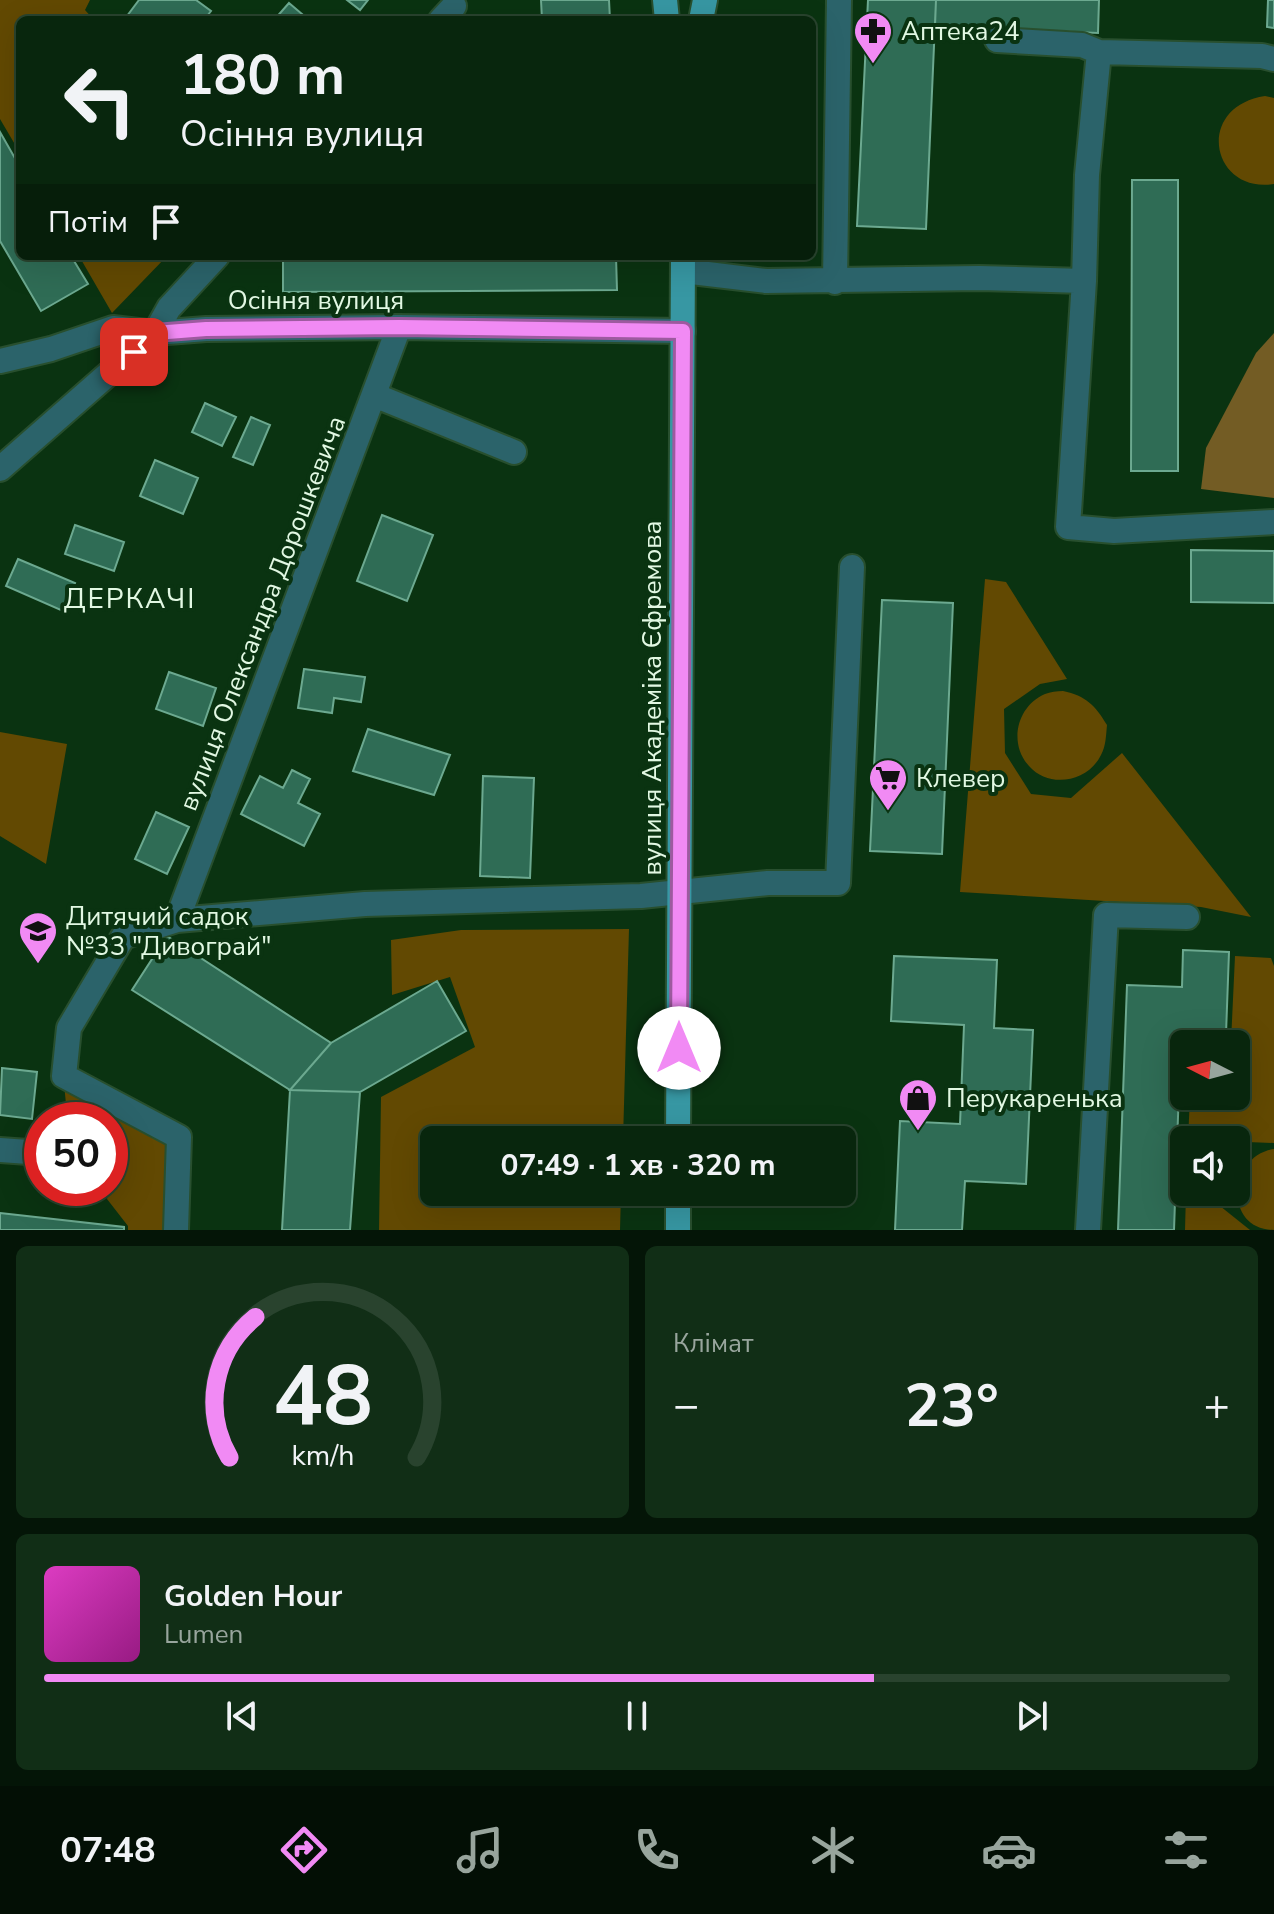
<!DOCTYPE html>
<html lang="uk">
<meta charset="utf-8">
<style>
:root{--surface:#08260d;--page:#112e16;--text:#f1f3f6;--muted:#98a59d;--line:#29432e;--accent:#f18af4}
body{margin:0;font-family:"Nunito Sans",sans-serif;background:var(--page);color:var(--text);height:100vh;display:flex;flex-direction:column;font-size:30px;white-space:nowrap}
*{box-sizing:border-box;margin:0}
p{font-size:26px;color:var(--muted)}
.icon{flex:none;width:44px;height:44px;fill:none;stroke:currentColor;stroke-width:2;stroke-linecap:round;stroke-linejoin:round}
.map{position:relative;height:1230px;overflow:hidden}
.details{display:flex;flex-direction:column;gap:16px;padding:16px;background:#041507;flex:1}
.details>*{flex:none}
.top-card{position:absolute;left:16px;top:16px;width:800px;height:244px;border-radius:12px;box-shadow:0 8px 32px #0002,0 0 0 2px var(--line);background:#08260d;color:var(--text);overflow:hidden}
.needle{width:52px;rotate:276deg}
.buttons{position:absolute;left:1170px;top:1030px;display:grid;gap:16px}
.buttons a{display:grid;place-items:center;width:80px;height:80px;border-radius:12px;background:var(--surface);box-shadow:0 8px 32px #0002,0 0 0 2px var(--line);font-size:40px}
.speed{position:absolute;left:24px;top:1102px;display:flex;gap:16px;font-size:40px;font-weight:700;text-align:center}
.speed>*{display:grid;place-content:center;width:104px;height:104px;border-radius:50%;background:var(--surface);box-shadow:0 8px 32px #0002,0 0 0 2px var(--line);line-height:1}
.speed .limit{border:12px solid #d22;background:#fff;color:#111}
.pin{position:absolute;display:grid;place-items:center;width:68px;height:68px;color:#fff;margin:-34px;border-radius:16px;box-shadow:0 4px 12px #0006}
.me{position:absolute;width:88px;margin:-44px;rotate:0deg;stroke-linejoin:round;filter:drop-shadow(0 0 6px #0008)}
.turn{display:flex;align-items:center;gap:28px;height:168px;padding:0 32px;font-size:36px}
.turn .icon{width:104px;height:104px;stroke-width:2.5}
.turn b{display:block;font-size:56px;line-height:68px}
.then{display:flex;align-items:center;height:76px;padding:0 32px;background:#0003;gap:16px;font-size:30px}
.big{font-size:60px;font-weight:700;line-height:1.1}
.details .card{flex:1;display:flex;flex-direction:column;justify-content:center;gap:12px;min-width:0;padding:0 28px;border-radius:12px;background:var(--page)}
.details .dial{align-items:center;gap:0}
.dial svg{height:208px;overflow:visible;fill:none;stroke:var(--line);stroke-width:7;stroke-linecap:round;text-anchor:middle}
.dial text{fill:var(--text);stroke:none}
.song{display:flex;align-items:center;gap:24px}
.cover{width:96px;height:96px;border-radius:12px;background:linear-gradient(135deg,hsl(310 70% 55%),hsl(310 70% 35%))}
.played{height:8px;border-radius:4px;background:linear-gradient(90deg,var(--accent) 70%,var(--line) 70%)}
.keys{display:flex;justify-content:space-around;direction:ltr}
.heat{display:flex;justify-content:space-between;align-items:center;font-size:44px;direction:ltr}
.details .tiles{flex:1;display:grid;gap:16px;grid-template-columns:1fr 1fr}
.card:last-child{grid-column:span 2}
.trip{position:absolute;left:420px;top:1126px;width:436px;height:80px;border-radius:12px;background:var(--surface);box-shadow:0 8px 32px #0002,0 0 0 2px var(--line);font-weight:700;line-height:80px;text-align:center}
.tab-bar{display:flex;height:128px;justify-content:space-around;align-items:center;background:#030f05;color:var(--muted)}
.tab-bar .icon{width:56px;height:56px}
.tab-bar .active{color:var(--accent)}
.tab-bar b{font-size:36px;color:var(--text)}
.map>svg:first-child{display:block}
.green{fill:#624902}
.forest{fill:#735c24}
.building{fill:#2f6c55;stroke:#6ca990;stroke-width:2}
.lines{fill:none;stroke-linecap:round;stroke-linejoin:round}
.minor-casing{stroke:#284f2e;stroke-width:28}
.major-casing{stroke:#284f2e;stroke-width:28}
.minor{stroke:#2b636a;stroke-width:24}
.major{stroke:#3797a3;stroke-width:24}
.route-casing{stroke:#9d5a9f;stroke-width:20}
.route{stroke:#f18af4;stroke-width:14}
.labels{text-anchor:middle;stroke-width:8;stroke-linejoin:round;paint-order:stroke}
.poi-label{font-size:26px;fill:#e2f8e3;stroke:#0a3311;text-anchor:start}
.street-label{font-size:26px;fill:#e2f8e3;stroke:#0a3311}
.neighbourhood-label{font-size:28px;letter-spacing:2px;fill:#e2f8e3;stroke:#0a3311}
</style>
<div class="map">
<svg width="1274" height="1230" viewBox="0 0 1274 1230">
<rect width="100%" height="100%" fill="#0a3311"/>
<!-- green -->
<path class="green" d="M 0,0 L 90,0 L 85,10 L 94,20 L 20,20 L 20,153 L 0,119 Z
M 1265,96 L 1274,98 L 1274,184 C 1211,194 1194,107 1265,96 Z
M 79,256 L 167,256 L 112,313 Z
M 985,579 L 1006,582 L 1067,679 L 1040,684 L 1004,709 L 1005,753 L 1031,794 L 1071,798 L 1122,753 L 1251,917 L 1201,907 L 960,892 Z
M 1063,691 C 1086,696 1095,705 1107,725 C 1106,735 1106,746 1101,755 C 1088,782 1049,789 1029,766 C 1008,743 1017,706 1045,694 C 1050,692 1057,691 1063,691 Z
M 0,732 L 67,744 L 46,864 L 0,836 Z
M 629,929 L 623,1140 L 434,1140 L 434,1192 L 621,1192 L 620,1230 L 379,1230 L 381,1097 L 475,1047 L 450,977 L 392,995 L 391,940 L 461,930 Z
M 1235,956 L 1271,958 L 1274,966 L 1274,1143 L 1247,1142 L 1236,1159 L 1236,1140 L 1188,1140 L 1190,1096 L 1236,1096 L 1236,1044 L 1191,1044 L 1192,1040 L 1231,1042 Z
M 64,1084 L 174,1144 L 171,1230 L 128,1230 L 128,1226 L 107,1199 L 112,1167 L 110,1120 L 76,1120 L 67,1114 Z
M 1274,1149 L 1274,1230 C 1223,1230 1228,1156 1274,1149 Z
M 1186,1192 L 1214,1192 L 1210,1198 L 1250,1230 L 1185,1230 Z"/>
<!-- forest -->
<path class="forest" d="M 1274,333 L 1274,498 L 1201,489 L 1206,448 L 1256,353 Z"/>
<!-- building -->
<path class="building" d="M 139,0 L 196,0 L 211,11 L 204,20 L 124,20 Z
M 347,0 L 368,0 L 360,10 Z
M 541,0 L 609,0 L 610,20 L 542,20 Z
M 868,0 L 936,0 L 926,229 L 857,226 Z
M 936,0 L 1099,0 L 1098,33 L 935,26 Z
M 1268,0 L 1274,0 L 1274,28 L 1267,27 Z
M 289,3 L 309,20 L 274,20 Z
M 0,132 L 20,167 L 20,256 L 71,256 L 88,284 L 41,311 L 0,241 Z
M 1132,180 L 1178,180 L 1178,471 L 1131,471 Z
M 283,256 L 616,256 L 617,290 L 283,292 Z
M 205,403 L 236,417 L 222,446 L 192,432 Z
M 251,417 L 270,425 L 253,465 L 233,457 Z
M 155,460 L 198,478 L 183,514 L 140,496 Z
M 382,515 L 433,535 L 407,601 L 357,581 Z
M 75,525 L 124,542 L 114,571 L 65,554 Z
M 1191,550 L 1274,551 L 1274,603 L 1191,602 Z
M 18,559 L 75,583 L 63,611 L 6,586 Z
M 882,600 L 953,603 L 942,854 L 870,851 Z
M 304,669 L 365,677 L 361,702 L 334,698 L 332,713 L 298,708 Z
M 169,672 L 216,688 L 203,726 L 156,709 Z
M 368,729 L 450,755 L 434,795 L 353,771 Z
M 292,770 L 310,779 L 298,803 L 320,814 L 304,846 L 241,814 L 260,776 L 283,788 Z
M 483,776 L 534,778 L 530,878 L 480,876 Z
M 156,812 L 189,827 L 167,874 L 135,859 Z
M 167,936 L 331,1043 L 290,1090 L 132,990 Z
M 1183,950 L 1229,952 L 1226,1034 L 1181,1032 L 1174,1230 L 1118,1230 L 1127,985 L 1182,987 Z
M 894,956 L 997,960 L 994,1028 L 1033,1030 L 1026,1184 L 965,1181 L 962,1230 L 895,1230 L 900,1121 L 960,1124 L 964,1025 L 891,1021 Z
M 437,981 L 466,1031 L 360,1092 L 290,1090 L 331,1043 Z
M 2,1068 L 37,1072 L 32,1119 L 0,1115 Z
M 290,1090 L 360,1092 L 350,1230 L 282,1230 Z
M 0,1213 L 124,1227 L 124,1230 L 0,1230 Z"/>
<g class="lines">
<!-- minor casing -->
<g class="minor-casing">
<path id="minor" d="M 441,20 L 454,6
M 997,40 L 1082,45 L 1099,52
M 683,271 L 766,281 L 979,278 L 1084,281 L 1068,527 L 1114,531 L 1274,522
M 1084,281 L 1087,175 L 1099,52 L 1262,56 L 1274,59
M 835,282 L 839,0
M 0,361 L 51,349 L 113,328 L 155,333 L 169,308 L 217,256
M 374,395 L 514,452
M 0,469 L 155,333 L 206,329 L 399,327 L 683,331
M 177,920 L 399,327
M 0,1150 L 42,1153
M 176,1230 L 179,1137 L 64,1076 L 69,1028 L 123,937 L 177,920 L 365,904 L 641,896 L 768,883 L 838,883 L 852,567
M 1088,1230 L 1106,915 L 1187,917"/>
</g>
<!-- major casing -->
<g class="major-casing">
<path id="major" d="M 665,0 L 667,20
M 701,20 L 705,0
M 678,1140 L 683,256
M 678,1230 L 678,1192"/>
</g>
<!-- minor -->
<use href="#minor" class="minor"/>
<!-- major -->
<use href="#major" class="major"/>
</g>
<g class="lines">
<!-- route casing -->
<g class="route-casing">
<path id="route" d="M 134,352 L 155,333 L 206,329 L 399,327 L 683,331 L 679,1048"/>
</g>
<!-- route -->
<use href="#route" class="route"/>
</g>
<!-- icons -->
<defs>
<g id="pharmacy-pin" transform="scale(2)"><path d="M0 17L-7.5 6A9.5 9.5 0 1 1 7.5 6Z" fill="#f18af4" stroke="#0a3311"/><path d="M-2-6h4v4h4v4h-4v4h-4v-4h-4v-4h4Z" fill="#111"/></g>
<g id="supermarket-pin" transform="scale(2)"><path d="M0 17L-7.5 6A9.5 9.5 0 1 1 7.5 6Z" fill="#f18af4" stroke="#0a3311"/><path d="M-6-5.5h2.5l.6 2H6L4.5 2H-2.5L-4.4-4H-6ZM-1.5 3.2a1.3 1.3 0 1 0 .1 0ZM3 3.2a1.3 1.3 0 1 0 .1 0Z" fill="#111"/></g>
<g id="school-pin" transform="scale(2)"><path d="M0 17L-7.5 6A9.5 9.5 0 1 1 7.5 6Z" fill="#f18af4" stroke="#0a3311"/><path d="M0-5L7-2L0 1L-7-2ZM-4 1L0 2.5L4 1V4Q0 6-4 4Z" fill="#111"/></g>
<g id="shop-pin" transform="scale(2)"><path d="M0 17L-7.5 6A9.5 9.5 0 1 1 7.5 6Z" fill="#f18af4" stroke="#0a3311"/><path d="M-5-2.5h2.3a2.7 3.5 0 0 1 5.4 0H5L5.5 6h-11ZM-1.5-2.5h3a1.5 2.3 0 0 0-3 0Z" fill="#111"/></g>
</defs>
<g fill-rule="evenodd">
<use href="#pharmacy-pin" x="873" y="31"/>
<use href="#supermarket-pin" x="888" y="778"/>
<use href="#school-pin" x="38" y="931"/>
<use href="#shop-pin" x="918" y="1098"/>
</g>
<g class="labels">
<!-- poi labels -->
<g class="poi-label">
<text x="901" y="40">Аптека24</text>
<text x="916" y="787">Клевер</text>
<text x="66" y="925">Дитячий садок<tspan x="66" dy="30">№33 "Дивограй"</tspan></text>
<text x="946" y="1107">Перукаренька</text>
</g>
<!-- street labels -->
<g class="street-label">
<text x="316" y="309">Осіння вулиця</text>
<text transform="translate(262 613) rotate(-69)" y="9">вулиця Олександра Дорошкевича</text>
<text transform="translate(652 698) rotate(-90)" y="9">вулиця Академіка Єфремова</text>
</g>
<!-- neighbourhood labels -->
<g class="neighbourhood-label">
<text x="130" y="608">ДЕРКАЧІ</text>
</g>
</g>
</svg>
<div class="buttons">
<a><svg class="needle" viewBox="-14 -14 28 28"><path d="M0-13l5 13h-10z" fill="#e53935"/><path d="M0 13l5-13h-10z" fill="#98a59d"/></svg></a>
<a><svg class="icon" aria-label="sound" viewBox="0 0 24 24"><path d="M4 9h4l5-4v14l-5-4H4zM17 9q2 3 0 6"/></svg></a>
</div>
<div class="speed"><div class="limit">50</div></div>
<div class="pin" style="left:134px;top:352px;background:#d93025"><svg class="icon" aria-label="arrive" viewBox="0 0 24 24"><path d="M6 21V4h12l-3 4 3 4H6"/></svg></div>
<svg class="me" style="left:679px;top:1048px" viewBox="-20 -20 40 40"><circle r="19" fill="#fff"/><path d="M0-13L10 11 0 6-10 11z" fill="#f18af4"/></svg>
<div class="trip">07:49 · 1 хв · 320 m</div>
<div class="top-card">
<div class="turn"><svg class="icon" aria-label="left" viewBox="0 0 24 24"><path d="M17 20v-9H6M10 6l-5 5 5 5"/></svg><div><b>180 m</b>Осіння вулиця</div></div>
<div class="then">Потім<svg class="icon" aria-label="arrive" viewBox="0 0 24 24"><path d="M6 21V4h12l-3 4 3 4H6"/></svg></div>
</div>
</div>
<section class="details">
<div class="tiles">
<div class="card dial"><svg viewBox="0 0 100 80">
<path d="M14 69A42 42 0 1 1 86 69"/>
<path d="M14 69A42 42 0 0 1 24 15" stroke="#f18af4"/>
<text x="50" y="56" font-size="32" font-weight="700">48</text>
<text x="50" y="72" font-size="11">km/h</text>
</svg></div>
<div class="card"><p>Клімат</p>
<div class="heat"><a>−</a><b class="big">23°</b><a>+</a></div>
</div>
<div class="card">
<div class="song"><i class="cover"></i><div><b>Golden Hour</b><p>Lumen</p></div></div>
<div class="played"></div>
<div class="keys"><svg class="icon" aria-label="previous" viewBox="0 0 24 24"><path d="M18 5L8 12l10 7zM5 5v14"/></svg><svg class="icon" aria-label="pause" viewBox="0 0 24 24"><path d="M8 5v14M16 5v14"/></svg><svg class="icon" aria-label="next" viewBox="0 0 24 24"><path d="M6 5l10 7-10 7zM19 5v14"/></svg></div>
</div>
</div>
</section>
<nav class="tab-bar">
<b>07:48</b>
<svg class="icon active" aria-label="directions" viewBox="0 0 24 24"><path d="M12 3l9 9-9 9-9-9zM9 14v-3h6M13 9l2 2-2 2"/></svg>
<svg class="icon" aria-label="music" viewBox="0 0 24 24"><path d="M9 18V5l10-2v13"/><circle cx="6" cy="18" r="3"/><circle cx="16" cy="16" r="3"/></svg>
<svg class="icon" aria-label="phone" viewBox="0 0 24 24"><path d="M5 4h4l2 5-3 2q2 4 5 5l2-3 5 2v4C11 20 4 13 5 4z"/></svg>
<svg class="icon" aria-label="climate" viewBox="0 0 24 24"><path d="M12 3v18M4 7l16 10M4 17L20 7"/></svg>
<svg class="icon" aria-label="car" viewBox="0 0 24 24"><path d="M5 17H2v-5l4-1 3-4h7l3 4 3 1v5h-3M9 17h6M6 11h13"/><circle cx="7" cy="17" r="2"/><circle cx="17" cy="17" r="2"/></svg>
<svg class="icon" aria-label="filters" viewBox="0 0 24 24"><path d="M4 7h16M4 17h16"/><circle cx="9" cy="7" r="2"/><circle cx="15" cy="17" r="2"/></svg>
</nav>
